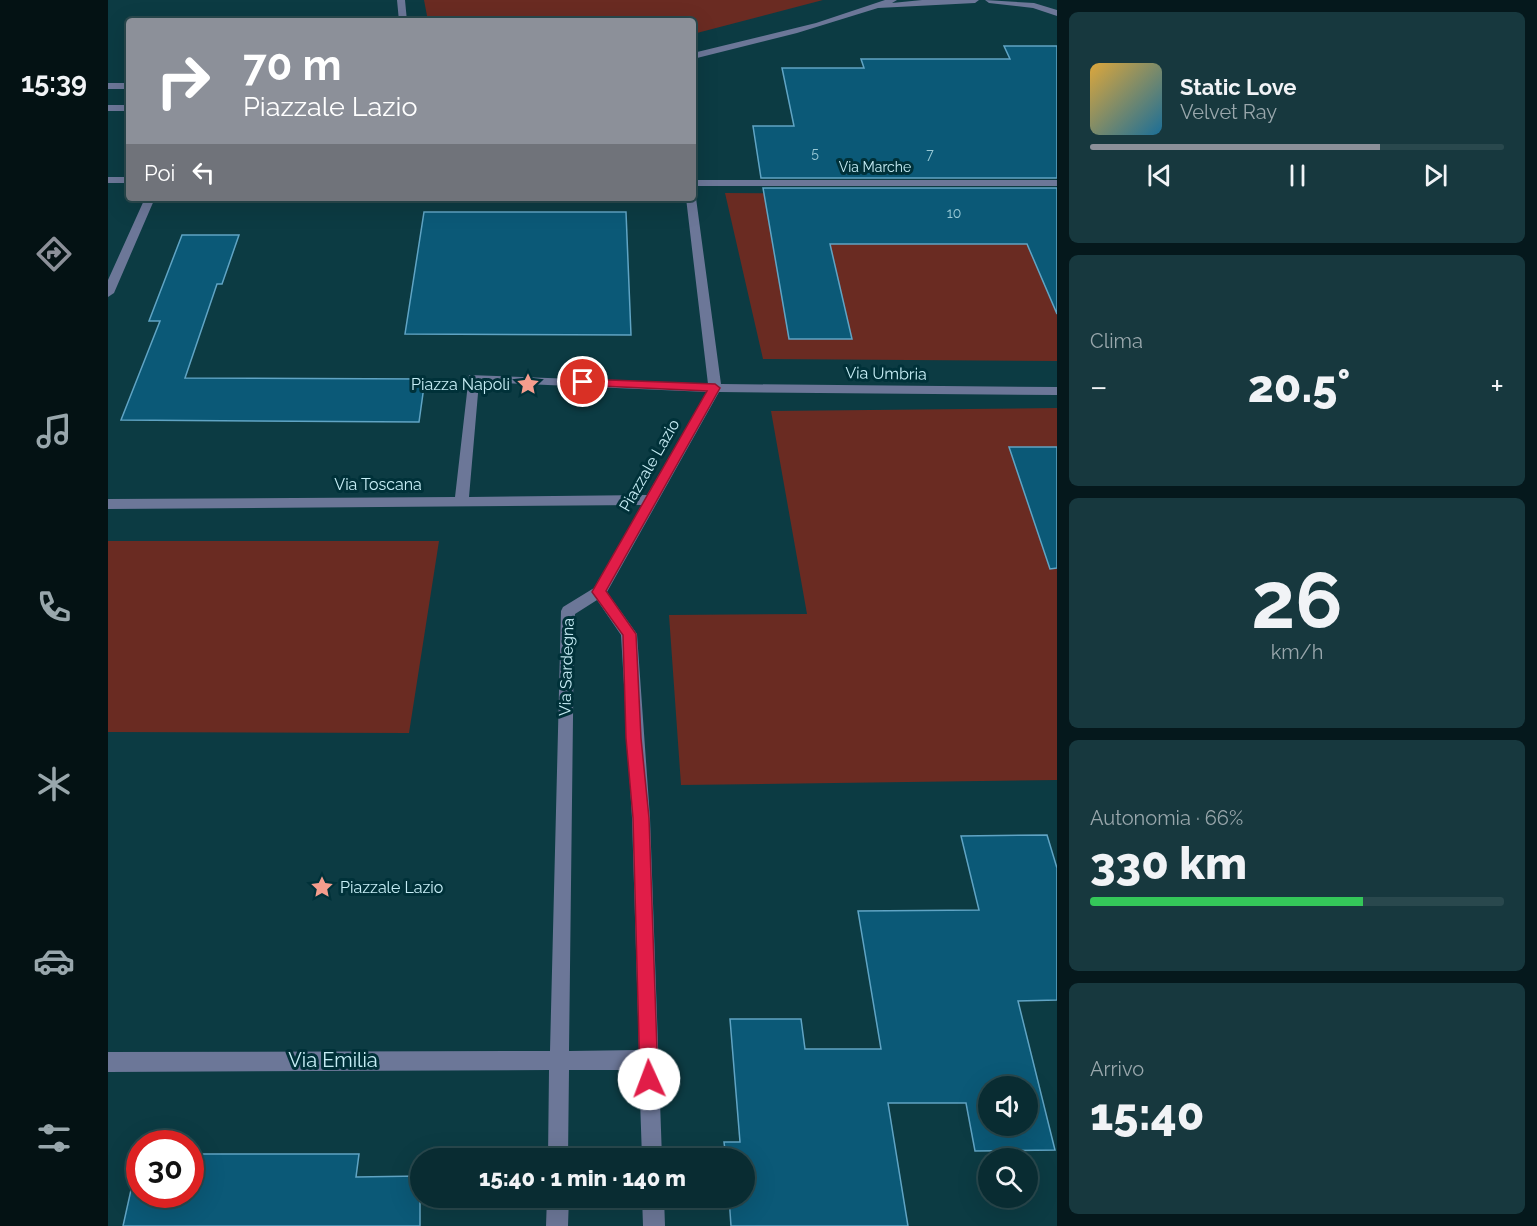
<!DOCTYPE html>
<html lang="it">
<meta charset="utf-8">
<style>
:root{--surface:#092c32;--page:#17383e;--text:#f1f3f6;--muted:#99a7ac;--line:#29484d;--accent:#8c9099}
body{margin:0;font-family:Raleway,sans-serif;background:var(--page);color:var(--text);height:100vh;display:flex;flex-direction:column;font-size:22px;white-space:nowrap}
*{box-sizing:border-box;margin:0}
p{font-size:20px;color:var(--muted)}
.icon{flex:none;width:33px;height:33px;fill:none;stroke:currentColor;stroke-width:2;stroke-linecap:round;stroke-linejoin:round}
.map{position:relative;flex:1;overflow:hidden}
.sheet{display:flex;flex-direction:column;gap:12px;padding:12px;background:#05181c;width:480px}
.sheet>*{flex:none}
.top-card{position:absolute;left:18px;top:18px;width:570px;height:183px;border-radius:6px;box-shadow:0 6px 24px #0002,0 0 0 2px var(--line);background:#8c9099;color:#fff;overflow:hidden}
.tools{position:absolute;left:870px;top:1076px;display:grid;gap:12px}
.tools a{display:grid;place-items:center;width:60px;height:60px;border-radius:50%;background:var(--surface);box-shadow:0 6px 24px #0002,0 0 0 2px var(--line);font-size:30px}
.speed{position:absolute;left:18px;top:1130px;display:flex;gap:12px;font-size:30px;font-weight:700;text-align:center}
.speed>*{display:grid;place-content:center;width:78px;height:78px;border-radius:50%;background:var(--surface);box-shadow:0 6px 24px #0002,0 0 0 2px var(--line);line-height:1}
.speed .limit{border:9px solid #d22;background:#fff;color:#111}
.pin{position:absolute;display:grid;place-items:center;width:51px;height:51px;color:#fff;margin:-26px;border:3px solid #fff;border-radius:50%;box-shadow:0 2px 6px #0007}
.me{position:absolute;width:66px;margin:-33px;rotate:358deg;stroke-linejoin:round;filter:drop-shadow(0 0 4px #0008)}
.turn{display:flex;align-items:center;gap:21px;height:126px;padding:0 18px;font-size:27px}
.turn .icon{width:78px;height:78px;stroke-width:2.5}
.turn b{display:block;font-size:42px;line-height:51px}
.then{display:flex;align-items:center;height:57px;padding:0 18px;background:#0003;gap:12px;font-size:22px}
.big{font-size:45px;font-weight:800;line-height:1.1}
.sheet .tile{flex:1;display:flex;flex-direction:column;justify-content:center;gap:9px;min-width:0;padding:0 21px;border-radius:9px;background:var(--page)}
.sheet .dial{align-items:center;gap:0}
.dial b{font-size:78px;line-height:1}
.song{display:flex;align-items:center;gap:18px}
.cover{width:72px;height:72px;border-radius:9px;background:linear-gradient(135deg,hsl(40 70% 55%),hsl(200 70% 35%))}
.played{height:6px;border-radius:3px;background:linear-gradient(90deg,var(--accent) 70%,var(--line) 70%)}
.keys{display:flex;justify-content:space-around;direction:ltr}
.heat{display:flex;justify-content:space-between;align-items:center;font-size:33px;direction:ltr}
.charge{height:9px;border-radius:4px;background:linear-gradient(90deg,#34c759 66%,var(--line) 0)}
.trip{position:absolute;left:302px;top:1148px;width:345px;height:60px;border-radius:30px;background:var(--surface);box-shadow:0 6px 24px #0002,0 0 0 2px var(--line);font-weight:800;line-height:60px;text-align:center}
main{display:flex;flex:1;min-height:0}
.dock{display:flex;flex-direction:column;width:108px;justify-content:space-around;align-items:center;background:#041214;color:var(--muted)}
.dock .icon{width:42px;height:42px}
.dock .current{color:var(--accent)}
.dock b{font-size:27px;color:var(--text)}
.map>svg:first-child{display:block}
.green{fill:#6a2b22}
.building{fill:#0b5977;stroke:#60a4c4;stroke-width:1.5;fill-rule:evenodd}
.lines{fill:none;stroke-linecap:round;stroke-linejoin:round}
.minor{fill:#6c7798;fill-rule:evenodd}
.route{fill:#e11d48;stroke:#92132f;stroke-width:1.5}
.labels{text-anchor:middle;stroke-width:6;stroke-linejoin:round;paint-order:stroke}
.number-label{font-size:14px;fill:#98c9d6}
.far-street-label{font-size:14px;fill:#c7eef6;stroke:#003139}
.street-label{font-size:16px;fill:#c7eef6;stroke:#003139}
.poi-label{font-size:16px;fill:#c7eef6;stroke:#003139;text-anchor:end}
.near-street-label{font-size:20px;fill:#c7eef6;stroke:#003139}
</style>
<main>
<nav class="dock">
<b>15:39</b>
<svg class="icon current" aria-label="directions" viewBox="0 0 24 24"><path d="M12 3l9 9-9 9-9-9zM9 14v-3h6M13 9l2 2-2 2"/></svg>
<svg class="icon" aria-label="music" viewBox="0 0 24 24"><path d="M9 18V5l10-2v13"/><circle cx="6" cy="18" r="3"/><circle cx="16" cy="16" r="3"/></svg>
<svg class="icon" aria-label="phone" viewBox="0 0 24 24"><path d="M5 4h4l2 5-3 2q2 4 5 5l2-3 5 2v4C11 20 4 13 5 4z"/></svg>
<svg class="icon" aria-label="climate" viewBox="0 0 24 24"><path d="M12 3v18M4 7l16 10M4 17L20 7"/></svg>
<svg class="icon" aria-label="car" viewBox="0 0 24 24"><path d="M5 17H2v-5l4-1 3-4h7l3 4 3 1v5h-3M9 17h6M6 11h13"/><circle cx="7" cy="17" r="2"/><circle cx="17" cy="17" r="2"/></svg>
<svg class="icon" aria-label="filters" viewBox="0 0 24 24"><path d="M4 7h16M4 17h16"/><circle cx="9" cy="7" r="2"/><circle cx="15" cy="17" r="2"/></svg>
</nav>
<div class="map">
<svg width="949" height="1226" viewBox="0 0 949 1226">
<rect width="100%" height="100%" fill="#0c3b43"/>
<!-- green -->
<path class="green" d="M 316,0 L 715,0 L 585,34 L 585,21 L 320,21 Z
M 617,193 L 949,195 L 949,361 L 655,359 Z
M 949,408 L 949,780 L 573,785 L 561,615 L 699,614 L 663,411 Z
M 0,541 L 331,541 L 301,733 L 0,732 Z"/>
<!-- building -->
<path class="building" d="M 896,46 L 949,46 L 949,178 L 653,178 L 645,126 L 686,126 L 674,68 L 756,68 L 753,59 L 902,59 Z
M 655,188 L 949,188 L 949,314 L 919,244 L 722,244 L 744,339 L 681,339 Z
M 316,212 L 518,212 L 523,335 L 297,334 Z
M 74,235 L 131,235 L 114,284 L 109,284 L 77,378 L 317,379 L 311,422 L 13,420 L 52,321 L 41,321 Z
M 901,447 L 949,447 L 949,568 L 942,569 Z
M 939,835 L 949,868 L 949,1000 L 910,1001 L 947,1150 L 867,1151 L 858,1103 L 780,1103 L 800,1226 L 623,1226 L 621,1197 L 636,1197 L 636,1158 L 618,1158 L 616,1142 L 632,1142 L 622,1019 L 693,1019 L 697,1049 L 773,1049 L 750,911 L 871,910 L 853,836 ZM 880,1086 L 920,1086 L 920,1125 L 880,1125 Z
M 31,1154 L 32,1194 L 82,1194 L 82,1154 L 251,1154 L 248,1177 L 312,1176 L 312,1226 L 15,1226 Z"/>
<g class="lines">
<!-- minor -->
<path class="minor" d="M 289,0 L 297,0 L 299,21 L 291,21 Z
M 777,0 L 789,0 L 784,3 L 814,0 L 871,0 L 867,3 L 770,8 L 689,33 L 585,59 L 585,53 L 708,23 Z
M 877,0 L 926,3 L 949,10 L 949,16 L 925,8 L 881,3 Z
M 0,83 L 21,83 L 21,89 L 0,89 Z
M 0,105 L 21,105 L 21,111 L 0,111 Z
M 0,177 L 21,177 L 21,183 L 0,183 Z
M 585,180 L 949,180 L 949,186 L 585,186 Z
M 585,195 L 588,198 L 613,384 L 949,387 L 949,395 L 611,392 L 499,592 L 529,634 L 542,818 L 554,1158 L 534,1158 L 531,1070 L 461,1070 L 460,1158 L 440,1158 L 441,1070 L 0,1072 L 0,1052 L 442,1051 L 453,611 L 455,607 L 486,588 L 534,505 L 0,509 L 0,499 L 347,497 L 361,375 L 600,384 L 578,198 L 585,198 ZM 371,382 L 599,392 L 539,495 L 361,497 ZM 489,600 L 513,635 L 524,818 L 531,1050 L 461,1051 L 466,635 L 467,614 Z
M 37,198 L 47,198 L 6,293 L 0,297 L 0,280 Z
M 439,1197 L 461,1197 L 460,1226 L 438,1226 Z
M 534,1197 L 556,1197 L 557,1226 L 535,1226 Z"/>
</g>
<!-- route -->
<path class="route" d="M 475,379 L 607,384 L 612,388 L 498,591 L 528,634 L 533,738 L 541,818 L 550,1079 L 548,1086 L 541,1088 L 535,1086 L 532,1079 L 525,818 L 518,738 L 515,635 L 484,592 L 599,391 L 471,385 L 469,382 Z"/>
<!-- icons -->
<defs>
<g id="sight-bare" transform="scale(1.8)"><path d="M0-6L1.8-2.2L6-1.7L2.9 1.2L3.7 5.4L0 3.3L-3.7 5.4L-2.9 1.2L-6-1.7L-1.8-2.2Z" fill="#f59d8d" stroke="#003139" stroke-width="2.5" paint-order="stroke"/></g>
</defs>
<g fill-rule="evenodd">
<use href="#sight-bare" x="420" y="384"/>
<use href="#sight-bare" x="214" y="887"/>
</g>
<g class="labels">
<!-- number labels -->
<g class="number-label">
<text x="707" y="158">5</text>
<text x="822" y="159">7</text>
<text x="846" y="218">10</text>
</g>
<!-- far-street labels -->
<g class="far-street-label">
<text x="767" y="172">Via Marche</text>
</g>
<!-- street labels -->
<g class="street-label">
<text transform="translate(778 373) rotate(1)" y="6">Via Umbria</text>
<text transform="translate(541 465) rotate(-60)" y="6">Piazzale Lazio</text>
<text x="270" y="490">Via Toscana</text>
<text transform="translate(458 667) rotate(-88)" y="6">Via Sardegna</text>
</g>
<!-- poi labels -->
<g class="poi-label">
<text x="402" y="390">Piazza Napoli</text>
<text x="232" y="893" text-anchor="start">Piazzale Lazio</text>
</g>
<!-- near-street labels -->
<g class="near-street-label">
<text x="225" y="1067">Via Emilia</text>
</g>
</g>
</svg>
<div class="tools">
<a><svg class="icon" aria-label="sound" viewBox="0 0 24 24"><path d="M4 9h4l5-4v14l-5-4H4zM17 9q2 3 0 6"/></svg></a>
<a><svg class="icon" aria-label="search" viewBox="0 0 24 24"><circle cx="10" cy="10" r="6"/><path d="M15 15l6 6"/></svg></a>
</div>
<div class="speed"><div class="limit">30</div></div>
<div class="pin" style="left:475px;top:382px;background:#d93025"><svg class="icon" aria-label="arrive" viewBox="0 0 24 24"><path d="M6 21V4h12l-3 4 3 4H6"/></svg></div>
<svg class="me" style="left:541px;top:1079px" viewBox="-20 -20 40 40"><circle r="19" fill="#fff"/><path d="M0-13L10 11 0 6-10 11z" fill="#e11d48"/></svg>
<div class="trip">15:40 · 1 min · 140 m</div>
<div class="top-card">
<div class="turn"><svg class="icon" aria-label="right" viewBox="0 0 24 24"><path d="M7 20v-9h11M14 6l5 5-5 5"/></svg><div><b>70 m</b>Piazzale Lazio</div></div>
<div class="then">Poi<svg class="icon" aria-label="left" viewBox="0 0 24 24"><path d="M17 20v-9H6M10 6l-5 5 5 5"/></svg></div>
</div>
</div>
<section class="sheet">
<div class="tile">
<div class="song"><i class="cover"></i><div><b>Static Love</b><p>Velvet Ray</p></div></div>
<div class="played"></div>
<div class="keys"><svg class="icon" aria-label="previous" viewBox="0 0 24 24"><path d="M18 5L8 12l10 7zM5 5v14"/></svg><svg class="icon" aria-label="pause" viewBox="0 0 24 24"><path d="M8 5v14M16 5v14"/></svg><svg class="icon" aria-label="next" viewBox="0 0 24 24"><path d="M6 5l10 7-10 7zM19 5v14"/></svg></div>
</div>
<div class="tile"><p>Clima</p>
<div class="heat"><a>−</a><b class="big">20.5°</b><a>+</a></div>
</div>
<div class="tile dial"><b>26</b><p>km/h</p></div>
<div class="tile"><p>Autonomia · 66%</p><b class="big">330 km</b><div class="charge"></div></div>
<div class="tile"><p>Arrivo</p><b class="big">15:40</b></div>
</section>
</main>
